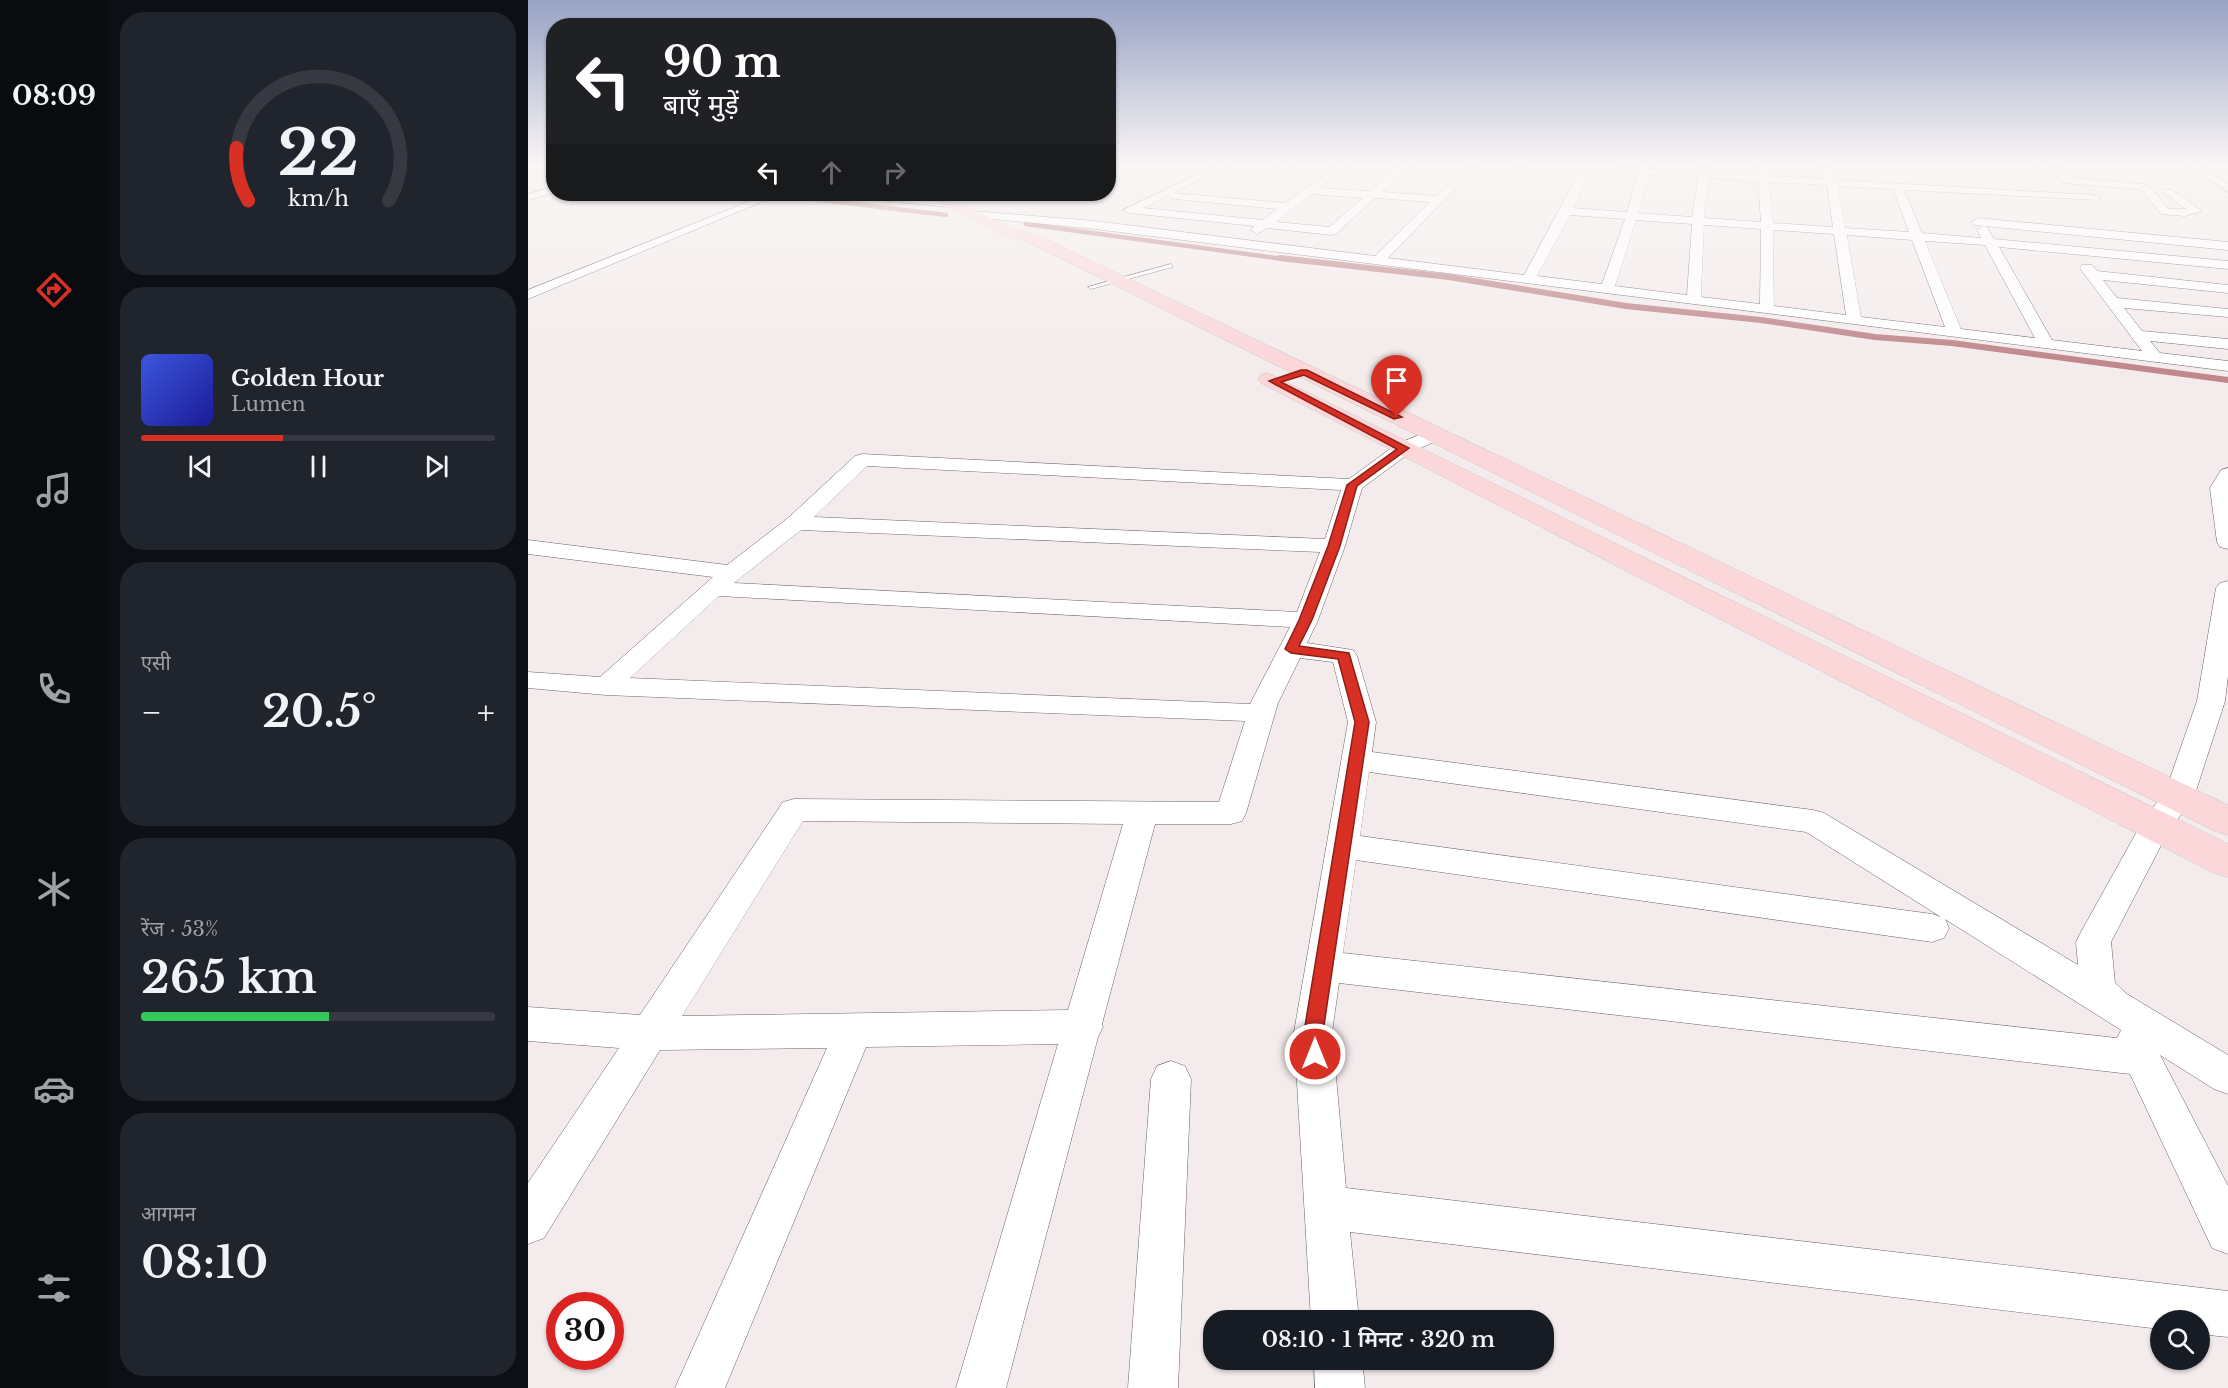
<!DOCTYPE html>
<html lang="hi">
<meta charset="utf-8">
<style>
:root{--surface:#171b24;--page:#20242c;--text:#f1f3f6;--muted:#9ea1a6;--line:#363941;--accent:#d93025}
body{margin:0;font-family:"Libre Baskerville","Noto Sans Devanagari",serif;background:var(--page);color:var(--text);height:100vh;display:flex;flex-direction:column;font-size:22px;white-space:nowrap}
*{box-sizing:border-box;margin:0}
p{font-size:20px;color:var(--muted)}
.icon{flex:none;width:33px;height:33px;fill:none;stroke:currentColor;stroke-width:2;stroke-linecap:round;stroke-linejoin:round}
.map{position:relative;flex:1;overflow:hidden}
.side{display:flex;flex-direction:column;gap:12px;padding:12px;background:#0d0f14;width:420px}
.side>*{flex:none}
.banner{position:absolute;left:18px;top:18px;width:570px;height:183px;border-radius:24px;box-shadow:0 2px 4px #0004;background:#202124;color:#fff;overflow:hidden}
.buttons{position:absolute;left:1622px;top:1310px;display:grid;gap:12px}
.buttons a{display:grid;place-items:center;width:60px;height:60px;border-radius:50%;background:var(--surface);box-shadow:0 2px 4px #0004;font-size:30px}
.speed{position:absolute;left:18px;top:1292px;display:flex;gap:12px;font-size:30px;font-weight:700;text-align:center}
.speed>*{display:grid;place-content:center;width:78px;height:78px;border-radius:50%;background:var(--surface);box-shadow:0 2px 4px #0004;line-height:1}
.speed .limit{border:9px solid #d22;background:#fff;color:#111}
.pin{position:absolute;display:grid;place-items:center;width:51px;height:51px;color:#fff;margin:-62px -26px;border-radius:50% 50% 50% 0;rotate:-45deg;box-shadow:0 0 6px #0007}
.pin .icon{rotate:45deg}
.me{position:absolute;width:66px;margin:-33px;rotate:0deg;stroke-linejoin:round;filter:drop-shadow(0 0 4px #0008)}
.turn{display:flex;align-items:center;gap:21px;height:126px;padding:0 18px;font-size:27px}
.turn .icon{width:78px;height:78px;stroke-width:2.5}
.turn b{display:block;font-size:42px;line-height:51px}
.lanes{display:flex;align-items:center;height:57px;padding:0 18px;background:#0003;justify-content:center;gap:30px;direction:ltr}
.lanes .off{opacity:.35}
.big{font-size:45px;font-weight:600;line-height:1.1}
.side .card{flex:1;display:flex;flex-direction:column;justify-content:center;gap:9px;min-width:0;padding:0 21px;border-radius:24px;background:var(--page)}
.side .dial{align-items:center;gap:0}
.dial svg{height:156px;overflow:visible;fill:none;stroke:var(--line);stroke-width:7;stroke-linecap:round;text-anchor:middle}
.dial text{fill:var(--text);stroke:none}
.song{display:flex;align-items:center;gap:18px}
.cover{width:72px;height:72px;border-radius:9px;background:linear-gradient(135deg,hsl(230 70% 55%),hsl(240 70% 35%))}
.played{height:6px;border-radius:3px;background:linear-gradient(90deg,var(--accent) 40%,var(--line) 40%)}
.keys{display:flex;justify-content:space-around;direction:ltr}
.heat{display:flex;justify-content:space-between;align-items:center;font-size:33px;direction:ltr}
.charge{height:9px;border-radius:4px;background:linear-gradient(90deg,#34c759 53%,var(--line) 0)}
.trip{position:absolute;left:675px;top:1310px;width:351px;height:60px;border-radius:24px;background:var(--surface);box-shadow:0 2px 4px #0004;font-weight:600;line-height:60px;text-align:center}
main{display:flex;flex:1;min-height:0}
.tab-bar{display:flex;flex-direction:column;width:108px;justify-content:space-around;align-items:center;background:#090b0e;color:var(--muted)}
.tab-bar .icon{width:42px;height:42px}
.tab-bar .active{color:var(--accent)}
.tab-bar b{font-size:27px;color:var(--text)}
.map>svg:first-child{display:block}
.lines{fill:none;stroke-linecap:round;stroke-linejoin:round}
.stream-far1{stroke:#c0888c;stroke-width:4.5}
.stream{stroke:#c0888c;stroke-width:6}
.service-casing{stroke:#6a6464;stroke-width:1}
.minor-casing{stroke:#6a6464;stroke-width:1}
.tertiary-casing{stroke:#6a6464;stroke-width:1}
.primary-casing{stroke:#cbcaca;stroke-width:1}
.service{fill:#fff;fill-rule:evenodd}
.minor{fill:#fff;fill-rule:evenodd}
.tertiary{fill:#fff;fill-rule:evenodd}
.primary{fill:#fbd7da;fill-rule:evenodd}
.route{fill:#d93025;stroke:#8d1f18;stroke-width:1.5}
</style>
<main>
<nav class="tab-bar">
<b>08:09</b>
<svg class="icon active" aria-label="directions" viewBox="0 0 24 24"><path d="M12 3l9 9-9 9-9-9zM9 14v-3h6M13 9l2 2-2 2"/></svg>
<svg class="icon" aria-label="music" viewBox="0 0 24 24"><path d="M9 18V5l10-2v13"/><circle cx="6" cy="18" r="3"/><circle cx="16" cy="16" r="3"/></svg>
<svg class="icon" aria-label="phone" viewBox="0 0 24 24"><path d="M5 4h4l2 5-3 2q2 4 5 5l2-3 5 2v4C11 20 4 13 5 4z"/></svg>
<svg class="icon" aria-label="climate" viewBox="0 0 24 24"><path d="M12 3v18M4 7l16 10M4 17L20 7"/></svg>
<svg class="icon" aria-label="car" viewBox="0 0 24 24"><path d="M5 17H2v-5l4-1 3-4h7l3 4 3 1v5h-3M9 17h6M6 11h13"/><circle cx="7" cy="17" r="2"/><circle cx="17" cy="17" r="2"/></svg>
<svg class="icon" aria-label="filters" viewBox="0 0 24 24"><path d="M4 7h16M4 17h16"/><circle cx="9" cy="7" r="2"/><circle cx="15" cy="17" r="2"/></svg>
</nav>
<section class="side">
<div class="card dial"><svg viewBox="0 0 100 80">
<path d="M14 69A42 42 0 1 1 86 69"/>
<path d="M14 69A42 42 0 0 1 8 42" stroke="#d93025"/>
<text x="50" y="56" font-size="32" font-weight="700">22</text>
<text x="50" y="72" font-size="11">km/h</text>
</svg></div>
<div class="card">
<div class="song"><i class="cover"></i><div><b>Golden Hour</b><p>Lumen</p></div></div>
<div class="played"></div>
<div class="keys"><svg class="icon" aria-label="previous" viewBox="0 0 24 24"><path d="M18 5L8 12l10 7zM5 5v14"/></svg><svg class="icon" aria-label="pause" viewBox="0 0 24 24"><path d="M8 5v14M16 5v14"/></svg><svg class="icon" aria-label="next" viewBox="0 0 24 24"><path d="M6 5l10 7-10 7zM19 5v14"/></svg></div>
</div>
<div class="card"><p>एसी</p>
<div class="heat"><a>−</a><b class="big">20.5°</b><a>+</a></div>
</div>
<div class="card"><p>रेंज · 53%</p><b class="big">265 km</b><div class="charge"></div></div>
<div class="card"><p>आगमन</p><b class="big">08:10</b></div>
</section>
<div class="map">
<svg width="1700" height="1388" viewBox="0 0 1700 1388">
<rect width="100%" height="100%" fill="#f4ecec"/>
<g class="lines">
<!-- stream-far1 -->
<path class="stream-far1" d="M 244,194 L 418,215
M 498,224 L 763,260"/>
<!-- stream -->
<path class="stream" d="M 752,258 L 921,277 L 1098,306 L 1233,320 L 1347,337 L 1424,343 L 1700,380"/>
<!-- service casing -->
<g class="service-casing">
<path id="service" d="M 643,264 L 645,267 L 563,289 L 560,287 Z"/>
</g>
<!-- minor casing -->
<g class="minor-casing">
<path id="minor" d="M 691,164 L 704,164 L 646,193 L 757,203 L 811,164 L 822,164 L 791,188 L 842,191 L 873,164 L 884,164 L 854,192 L 909,196 L 941,164 L 951,164 L 860,258 L 996,275 L 1052,171 L 990,167 L 985,164 L 1065,164 L 1112,168 L 1113,164 L 1123,164 L 1122,169 L 1171,172 L 1172,164 L 1182,164 L 1181,172 L 1230,175 L 1229,164 L 1239,164 L 1240,176 L 1298,179 L 1294,168 L 1299,165 L 1304,168 L 1308,180 L 1566,195 L 1572,198 L 1570,200 L 1376,190 L 1394,233 L 1453,238 L 1449,230 L 1455,226 L 1459,227 L 1466,239 L 1700,261 L 1700,269 L 1471,247 L 1524,340 L 1614,351 L 1554,271 L 1552,268 L 1554,265 L 1564,265 L 1569,271 L 1700,285 L 1700,293 L 1575,280 L 1589,298 L 1700,309 L 1700,317 L 1596,308 L 1614,331 L 1700,339 L 1700,349 L 1622,341 L 1632,353 L 1700,361 L 1700,371 L 567,229 L 445,217 L 439,214 L 445,211 L 567,221 L 847,256 L 902,202 L 847,198 L 808,234 L 804,235 L 739,228 L 729,234 L 723,230 L 726,226 L 601,213 L 595,210 ZM 1062,171 L 1110,174 L 1099,212 L 1045,208 ZM 1120,175 L 1170,178 L 1164,217 L 1110,213 ZM 1180,178 L 1230,181 L 1233,222 L 1176,218 ZM 1241,182 L 1299,185 L 1305,227 L 1245,223 ZM 1310,186 L 1365,189 L 1381,232 L 1317,228 ZM 783,194 L 835,198 L 801,227 L 748,222 ZM 642,195 L 643,198 L 647,199 L 749,209 L 735,220 L 615,208 ZM 1042,215 L 1097,219 L 1074,284 L 1009,276 ZM 1108,220 L 1164,224 L 1159,295 L 1087,286 ZM 1176,225 L 1233,229 L 1232,304 L 1173,297 ZM 1245,230 L 1306,234 L 1318,315 L 1246,306 ZM 1319,235 L 1384,240 L 1417,327 L 1333,317 ZM 1397,241 L 1457,245 L 1507,338 L 1433,329 Z
M 755,164 L 767,164 L 746,177 L 738,177 L 738,173 Z
M 1523,164 L 1533,164 L 1542,178 L 1616,184 L 1625,189 L 1640,209 L 1658,209 L 1635,192 L 1636,190 L 1644,190 L 1674,211 L 1657,216 L 1633,214 L 1617,193 L 1610,189 L 1535,183 Z
M 1658,164 L 1669,164 L 1700,184 L 1700,192 Z
M 26,187 L 26,193 L 0,200 L 0,194 Z
M 240,194 L 253,194 L 0,299 L 0,290 Z
M 1450,218 L 1700,242 L 1700,250 L 1446,225 L 1444,222 Z
M 906,429 L 913,431 L 915,435 L 913,439 L 883,452 L 834,488 L 817,546 L 790,620 L 779,643 L 825,650 L 829,656 L 848,722 L 844,752 L 1285,810 L 1296,813 L 1550,965 L 1548,942 L 1553,932 L 1617,817 L 1637,793 L 1669,701 L 1688,588 L 1692,583 L 1700,581 L 1700,676 L 1697,701 L 1666,797 L 1640,832 L 1583,942 L 1587,983 L 1599,994 L 1700,1055 L 1700,1094 L 1686,1089 L 1632,1055 L 1700,1186 L 1700,1254 L 1684,1248 L 1602,1074 L 811,983 L 804,1032 L 818,1188 L 1700,1291 L 1700,1337 L 1671,1334 L 1671,1320 L 1632,1320 L 1632,1329 L 822,1232 L 831,1320 L 783,1320 L 766,1032 L 820,722 L 805,662 L 772,658 L 750,703 L 718,813 L 714,821 L 703,824 L 627,824 L 574,1024 L 575,1027 L 570,1037 L 478,1388 L 428,1388 L 530,1044 L 338,1047 L 197,1388 L 147,1388 L 299,1048 L 132,1050 L 16,1238 L 0,1244 L 0,1183 L 91,1048 L 0,1041 L 0,1007 L 112,1015 L 255,802 L 266,799 L 691,802 L 717,721 L 78,695 L 0,688 L 0,672 L 72,677 L 185,577 L 0,554 L 0,540 L 199,565 L 260,518 L 327,456 L 334,454 L 821,479 L 869,444 ZM 339,466 L 813,490 L 797,539 L 286,517 ZM 273,530 L 792,552 L 769,612 L 206,583 ZM 191,596 L 762,627 L 722,704 L 102,678 ZM 841,772 L 1278,832 L 1413,917 L 1404,914 L 832,836 ZM 275,821 L 595,824 L 540,1010 L 154,1016 ZM 828,860 L 1404,942 L 1416,938 L 1421,928 L 1417,919 L 1593,1030 L 1589,1038 L 815,953 Z
M 1700,468 L 1700,549 L 1692,547 L 1689,542 L 1682,488 L 1693,470 Z
M 643,1061 L 657,1066 L 663,1079 L 650,1388 L 600,1388 L 623,1079 L 629,1066 Z
M 786,1359 L 834,1359 L 837,1388 L 787,1388 Z"/>
</g>
<!-- tertiary casing -->
<g class="tertiary-casing">
<path id="tertiary" d="M 322,194 L 365,194 L 421,199 L 428,203 L 421,207 L 329,198 Z"/>
</g>
<!-- primary casing -->
<g class="primary-casing">
<path id="primary" d="M 381,194 L 413,194 L 488,230 L 507,234 L 1700,805 L 1700,835 L 1687,831 L 498,241 L 479,237 L 404,200 L 383,197 Z
M 740,373 L 1700,844 L 1700,877 L 1686,873 L 733,383 L 730,379 L 733,375 Z"/>
</g>
<!-- service -->
<use href="#service" class="service"/>
<!-- minor -->
<use href="#minor" class="minor"/>
<!-- tertiary -->
<use href="#tertiary" class="tertiary"/>
<!-- primary -->
<use href="#primary" class="primary"/>
</g>
<!-- sky -->
<linearGradient id="sky" x2="0" y2="1"><stop stop-color="#98a2c3"/><stop offset="0.46" stop-color="#faf6f6"/><stop offset="1" stop-color="#faf6f6" stop-opacity="0"/></linearGradient>
<rect width="1700" height="358" fill="url(#sky)"/>
<!-- route -->
<path class="route" d="M 773,370 L 779,370 L 874,417 L 866,419 L 776,375 L 753,382 L 881,448 L 829,486 L 812,546 L 784,620 L 771,646 L 821,653 L 841,722 L 795,1032 L 797,1054 L 794,1060 L 787,1063 L 780,1060 L 777,1054 L 776,1032 L 827,722 L 810,659 L 763,653 L 757,649 L 771,620 L 800,546 L 819,485 L 869,449 L 741,381 Z"/>
</svg>
<div class="buttons">
<a><svg class="icon" aria-label="search" viewBox="0 0 24 24"><circle cx="10" cy="10" r="6"/><path d="M15 15l6 6"/></svg></a>
</div>
<div class="speed"><div class="limit">30</div></div>
<div class="pin" style="left:869px;top:417px;background:#d93025"><svg class="icon" aria-label="arrive" viewBox="0 0 24 24"><path d="M6 21V4h12l-3 4 3 4H6"/></svg></div>
<svg class="me" style="left:787px;top:1054px" viewBox="-20 -20 40 40"><circle r="17" fill="#d93025" stroke="#fff" stroke-width="3"/><path d="M0-11L8 9 0 5-8 9z" fill="#fff"/></svg>
<div class="trip">08:10 · 1 मिनट · 320 m</div>
<div class="banner">
<div class="turn"><svg class="icon" aria-label="left" viewBox="0 0 24 24"><path d="M17 20v-9H6M10 6l-5 5 5 5"/></svg><div><b>90 m</b>बाएँ मुड़ें</div></div>
<div class="lanes"><svg class="icon" aria-label="left" viewBox="0 0 24 24"><path d="M17 20v-9H6M10 6l-5 5 5 5"/></svg><svg class="icon off" aria-label="ahead" viewBox="0 0 24 24"><path d="M12 20V5M6 11l6-6 6 6"/></svg><svg class="icon off" aria-label="right" viewBox="0 0 24 24"><path d="M7 20v-9h11M14 6l5 5-5 5"/></svg></div>
</div>
</div>
</main>
